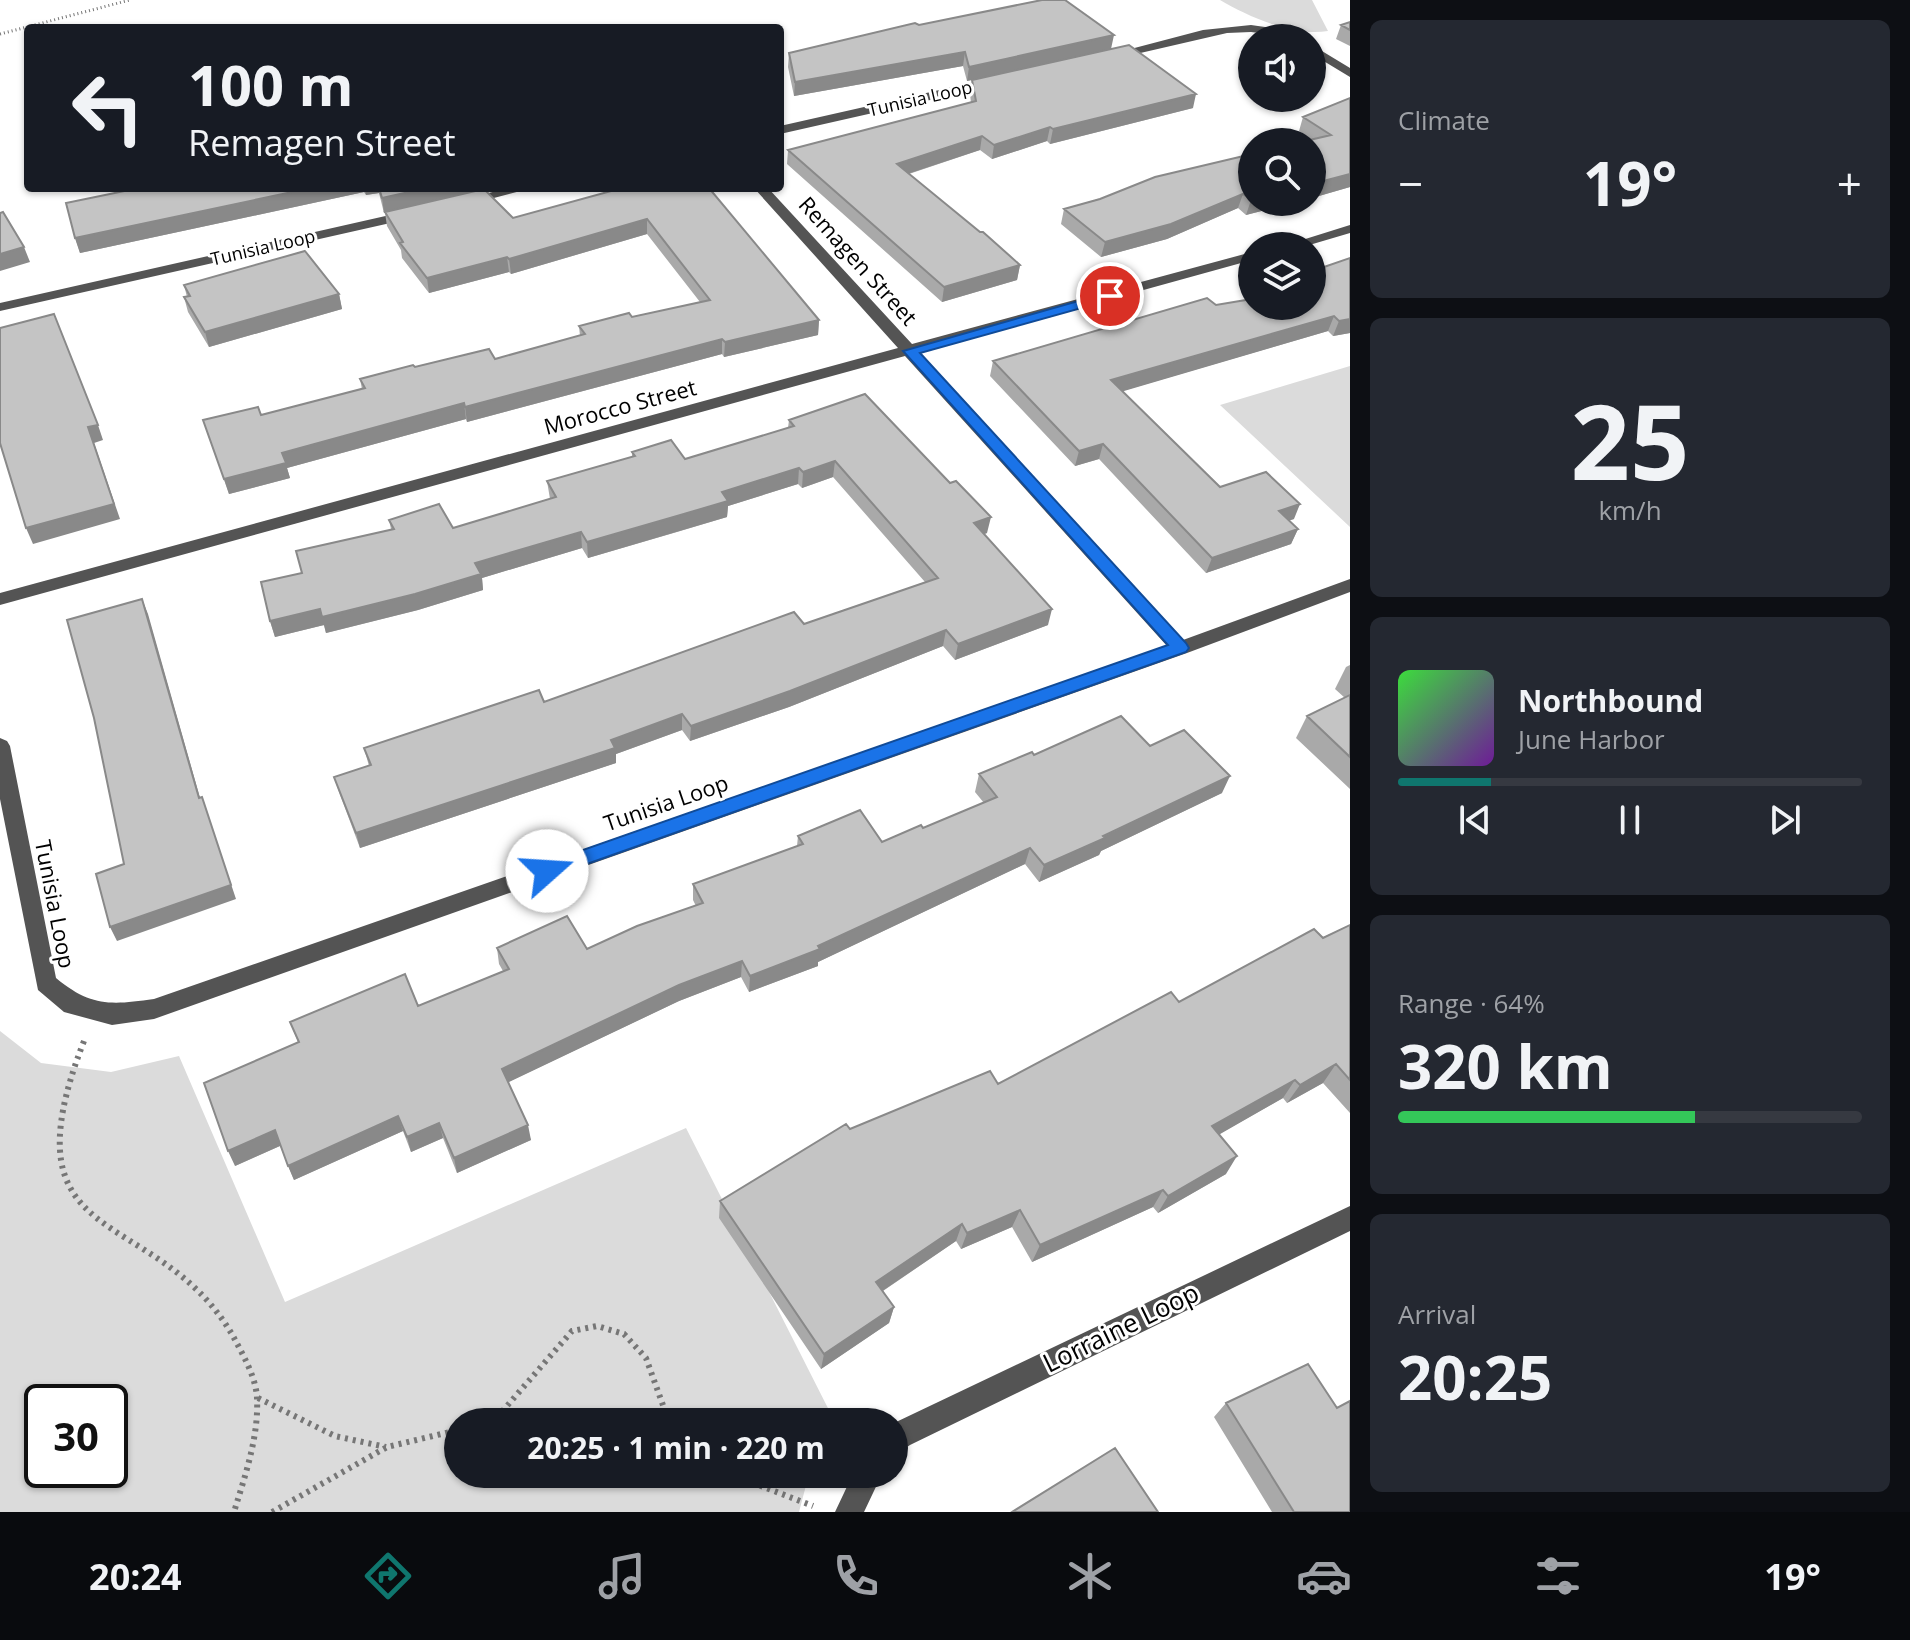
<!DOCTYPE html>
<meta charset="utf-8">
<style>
:root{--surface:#171b24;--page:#242831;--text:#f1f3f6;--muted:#9ea1a6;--line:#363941;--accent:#0f766e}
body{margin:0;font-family:"Open Sans",sans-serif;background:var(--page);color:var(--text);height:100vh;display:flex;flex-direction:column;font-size:30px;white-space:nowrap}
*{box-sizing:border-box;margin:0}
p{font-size:26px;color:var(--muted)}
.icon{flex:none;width:44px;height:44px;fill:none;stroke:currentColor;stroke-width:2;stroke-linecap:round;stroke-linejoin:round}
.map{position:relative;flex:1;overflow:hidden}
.panel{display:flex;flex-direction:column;gap:20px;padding:20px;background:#0d0f14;width:560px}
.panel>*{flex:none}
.guide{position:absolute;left:24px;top:24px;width:760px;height:168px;border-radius:8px;box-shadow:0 2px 6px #0004;background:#171b24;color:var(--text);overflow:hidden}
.tools{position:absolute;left:1238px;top:24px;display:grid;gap:16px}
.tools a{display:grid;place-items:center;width:88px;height:88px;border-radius:50%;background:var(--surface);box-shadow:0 2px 6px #0004;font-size:40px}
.speed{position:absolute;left:24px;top:1384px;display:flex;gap:16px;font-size:40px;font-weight:700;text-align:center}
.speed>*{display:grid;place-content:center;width:104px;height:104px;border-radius:50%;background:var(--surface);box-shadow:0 2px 6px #0004;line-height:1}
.speed .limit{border:4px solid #111;border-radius:12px;background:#fff;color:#111}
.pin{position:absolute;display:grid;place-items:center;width:68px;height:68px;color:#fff;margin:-34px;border:4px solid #fff;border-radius:50%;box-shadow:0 2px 8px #0007}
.me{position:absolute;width:88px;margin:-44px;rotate:71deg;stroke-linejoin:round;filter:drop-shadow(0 0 6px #0008)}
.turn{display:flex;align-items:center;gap:28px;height:168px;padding:0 32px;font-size:36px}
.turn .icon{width:104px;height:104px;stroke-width:2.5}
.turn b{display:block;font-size:56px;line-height:68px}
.big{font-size:60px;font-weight:700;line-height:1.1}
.panel .tile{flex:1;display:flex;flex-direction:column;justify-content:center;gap:12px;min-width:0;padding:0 28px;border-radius:12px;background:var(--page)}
.panel .dial{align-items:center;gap:0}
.dial b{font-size:104px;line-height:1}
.song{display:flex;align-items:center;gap:24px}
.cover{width:96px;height:96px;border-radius:12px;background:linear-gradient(135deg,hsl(120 70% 55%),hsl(280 70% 35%))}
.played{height:8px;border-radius:4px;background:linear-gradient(90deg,var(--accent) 20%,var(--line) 20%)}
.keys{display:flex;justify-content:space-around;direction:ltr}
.heat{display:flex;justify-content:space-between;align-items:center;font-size:44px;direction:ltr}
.charge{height:12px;border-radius:6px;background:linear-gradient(90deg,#34c759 64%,var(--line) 0)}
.trip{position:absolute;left:444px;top:1408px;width:464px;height:80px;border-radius:40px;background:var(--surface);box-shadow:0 2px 6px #0004;font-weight:700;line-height:80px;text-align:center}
.menu{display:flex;height:128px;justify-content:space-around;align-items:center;background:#090b0e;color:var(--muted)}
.menu .icon{width:56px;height:56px}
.menu .on{color:var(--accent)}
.menu b{font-size:36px;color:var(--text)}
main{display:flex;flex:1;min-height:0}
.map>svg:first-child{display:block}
.green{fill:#dbdbdb;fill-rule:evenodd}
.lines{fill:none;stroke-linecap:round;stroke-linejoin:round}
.path-far1{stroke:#767676;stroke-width:3;stroke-dasharray:1 3;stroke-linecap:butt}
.path{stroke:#767676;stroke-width:6;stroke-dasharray:3 5;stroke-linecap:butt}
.minor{fill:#545454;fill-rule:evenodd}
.wall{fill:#a9a9a9}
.shaded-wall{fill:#898989}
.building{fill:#c4c4c4;stroke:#898989;stroke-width:2}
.route{fill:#1a73e8;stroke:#114b97;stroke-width:2}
.labels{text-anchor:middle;stroke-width:6;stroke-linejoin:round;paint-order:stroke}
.far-street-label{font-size:18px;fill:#000;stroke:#fff}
.street-label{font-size:22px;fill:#000;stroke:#fff}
.near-street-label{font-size:26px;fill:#000;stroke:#fff}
</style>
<main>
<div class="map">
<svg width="1350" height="1512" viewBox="0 0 1350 1512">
<rect width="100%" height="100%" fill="#fff"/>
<!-- green -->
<path class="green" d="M 1220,0 L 1312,0 L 1328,31 C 1294,37 1249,17 1220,0 Z
M 1350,366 L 1350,527 L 1220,405 Z
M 0,1031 L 41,1063 L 111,1072 L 179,1056 L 285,1302 L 686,1128 L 835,1422 L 458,1422 L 458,1474 L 809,1474 L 799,1512 L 0,1512 ZM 42,1402 L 110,1402 L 110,1470 L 42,1470 Z"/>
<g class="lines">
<!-- path-far1 -->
<path class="path-far1" d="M 0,34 L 130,0"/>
<!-- path -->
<path class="path" d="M 84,1041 C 0,1256 155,1202 233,1336 C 243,1355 256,1377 257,1398 C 259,1436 245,1476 234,1512
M 258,1398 L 335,1436 L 386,1447
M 481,1422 L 500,1414 L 572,1331 L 597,1326 L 624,1334 L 646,1358 L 669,1422
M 730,1474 L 813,1506
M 272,1512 L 387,1447 L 458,1430"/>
<!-- minor -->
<path class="minor" d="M 1251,25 L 1278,29 L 1300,38 L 1251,32 L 1227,33 L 1110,60 L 1104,56 L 1203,30 Z
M 1312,45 L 1350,68 L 1350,77 L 1312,54 Z
M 997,77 L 1003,81 L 1001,84 L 780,134 L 780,126 Z
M 507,188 L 532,188 L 467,205 L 460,201 Z
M 754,188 L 768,188 L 912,344 L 1252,252 L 1252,260 L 919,352 L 1183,640 L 1350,579 L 1350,592 L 1187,653 L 154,1019 L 112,1025 L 64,1012 L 38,990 L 0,799 L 0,738 L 7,741 L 10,746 L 56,978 C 91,1007 111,1005 154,999 L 1167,646 L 905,356 L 0,605 L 0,593 L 898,348 Z
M 412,210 L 417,211 L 417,217 L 0,311 L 0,303 Z
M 1350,225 L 1350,233 L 1306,246 L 1283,246 Z
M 1350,1206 L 1350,1231 L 910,1445 L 894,1456 L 894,1423 Z
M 853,1474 L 882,1474 L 864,1512 L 835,1512 Z"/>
</g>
<!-- wall -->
<path class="wall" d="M 1350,22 L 1350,46 L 1336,39 L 1341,25 Z
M 919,25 L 1111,49 L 967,81 L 963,66 L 794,96 L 788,67 L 789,53 Z
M 972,80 L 1193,108 L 1050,144 L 1047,141 L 992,159 L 980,150 L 909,174 L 1020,265 L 1017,280 L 942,302 L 787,164 L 788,150 L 971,103 L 970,94 Z
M 1350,98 L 1350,187 L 1312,198 L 1312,142 L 1311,139 L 1299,131 L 1303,117 Z
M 1252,154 L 1252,202 L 1296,202 L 1246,215 L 1238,208 L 1167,239 L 1101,257 L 1061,224 L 1064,209 Z
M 139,188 L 473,188 L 474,192 L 513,218 L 622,188 L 819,320 L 818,335 L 724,357 L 722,354 L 467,422 L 466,419 L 287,468 L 290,478 L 229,494 L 203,420 L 261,415 L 362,389 L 360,379 L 415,367 L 495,359 L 580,336 L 579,326 L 632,317 L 700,302 L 647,234 L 511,274 L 509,272 L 429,293 L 402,258 L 401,250 L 387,226 L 385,213 L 384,213 L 379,193 L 366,195 L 364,192 L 80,253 L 75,238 Z
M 1312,269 L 1350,333 L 1333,336 L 1328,331 L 1122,391 L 1220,487 L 1294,519 L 1289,520 L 1298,529 L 1291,544 L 1206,573 L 1099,459 L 1075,466 L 990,376 L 993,361 L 1216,305 L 1312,306 Z
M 184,285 L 339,294 L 342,309 L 209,347 L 188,312 L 184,297 L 187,297 Z
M 789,420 L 987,533 L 984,534 L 1048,625 L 955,660 L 943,646 L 789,707 L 690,741 L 682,730 L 616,754 L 616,763 L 360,848 L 339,792 L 334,777 L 369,766 L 364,748 L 544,702 L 804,624 L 925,582 L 833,477 L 802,488 L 798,484 L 728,506 L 727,517 L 677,532 L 588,558 L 582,548 L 482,578 L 483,590 L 418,610 L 326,633 L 324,625 L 275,637 L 270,621 L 302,573 L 391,529 L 389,520 L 453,528 L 550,499 L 547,481 L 632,457 L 632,452 L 685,459 L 788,428 Z
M 1350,665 L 1350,789 L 1296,738 L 1307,716 L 1345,698 L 1335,689 L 1346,667 Z
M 1150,746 L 1222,793 L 1101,851 L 1099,855 L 1039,882 L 1025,864 L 818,962 L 818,966 L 749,992 L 741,977 L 679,1001 L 508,1082 L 531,1140 L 457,1173 L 443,1138 L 411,1152 L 403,1131 L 294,1180 L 280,1146 L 235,1166 L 298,1042 L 290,1022 L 418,1006 L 503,971 L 499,964 L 497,948 L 587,949 L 696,906 L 693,900 L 693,884 L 797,846 L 798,836 L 882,842 L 923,828 L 984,803 L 975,792 L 979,774 L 1034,755 Z
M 1350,925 L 1350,1113 L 1323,1083 L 1287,1103 L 1283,1098 L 1219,1134 L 1226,1174 L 1158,1213 L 1153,1207 L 1032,1262 L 1012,1227 L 961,1249 L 956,1241 L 883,1291 L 894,1307 L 889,1323 L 821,1369 L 719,1218 L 720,1201 L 850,1129 L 998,1084 Z
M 1226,1403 L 1337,1408 L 1350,1512 L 1272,1512 L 1214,1417 Z"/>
<!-- shaded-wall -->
<path class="shaded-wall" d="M 1114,35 L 1111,49 L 967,81 L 969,67 Z
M 965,52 L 963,66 L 794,96 L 795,82 Z
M 1196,94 L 1193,108 L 1050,144 L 1053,129 Z
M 1050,127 L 1047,141 L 992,159 L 994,145 Z
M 982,136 L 980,150 L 895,178 L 897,164 Z
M 1350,174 L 1350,187 L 1312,198 L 1312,184 Z
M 311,188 L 363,188 L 364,192 L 80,253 L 75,238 Z
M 365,188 L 379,188 L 379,193 L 366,195 Z
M 427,188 L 473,188 L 474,192 L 384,213 L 382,198 Z
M 1243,194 L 1238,208 L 1167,239 L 1101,257 L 1105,242 Z
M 1251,200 L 1252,202 L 1296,202 L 1246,215 Z
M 647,219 L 647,234 L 511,274 L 509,259 Z
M 24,247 L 30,262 L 0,271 L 0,254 Z
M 507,257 L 509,272 L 429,293 L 427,278 Z
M 1020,265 L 1017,280 L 942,302 L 944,287 Z
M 339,294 L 342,309 L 209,347 L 205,332 Z
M 1334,316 L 1328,331 L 1107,396 L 1111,380 Z
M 1350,319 L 1350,333 L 1333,336 L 1339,321 Z
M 819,320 L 818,335 L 724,357 L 725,342 Z
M 722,339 L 722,354 L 467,422 L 465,407 Z
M 464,403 L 466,419 L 287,468 L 290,478 L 229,494 L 224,479 L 282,453 Z
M 98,425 L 103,440 L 94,443 L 120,519 L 33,544 L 26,528 L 88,427 Z
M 1103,444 L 1099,459 L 1075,466 L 1079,451 Z
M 835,461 L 833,477 L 802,488 L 803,472 Z
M 799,468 L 798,484 L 728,506 L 727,517 L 588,558 L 587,542 L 722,492 Z
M 1300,504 L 1294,519 L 1273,526 L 1279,511 Z
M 991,517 L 987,533 L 971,539 L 974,523 Z
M 1298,529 L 1291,544 L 1206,573 L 1212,558 Z
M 581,532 L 582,548 L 482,578 L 483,590 L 418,610 L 326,633 L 322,617 L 475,563 Z
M 142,599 L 148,614 L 204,812 L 199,798 Z
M 320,609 L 324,625 L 275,637 L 270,621 Z
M 1052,609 L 1048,625 L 955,660 L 958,644 Z
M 946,630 L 943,646 L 789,707 L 690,741 L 691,726 Z
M 682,714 L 682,730 L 616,754 L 616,763 L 360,848 L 356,833 Z
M 1230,776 L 1222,793 L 1101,851 L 1099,855 L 1039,882 L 1044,865 Z
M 202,797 L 236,899 L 117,941 L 110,927 Z
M 1030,848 L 1025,864 L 818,962 L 818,966 L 749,992 L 750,976 L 818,946 Z
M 742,961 L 741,977 L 679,1001 L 505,1084 L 502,1069 L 679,985 Z
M 1336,1064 L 1323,1083 L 1287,1103 L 1300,1085 Z
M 1295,1080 L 1283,1098 L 1201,1145 L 1212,1126 Z
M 398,1116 L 403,1131 L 294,1180 L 288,1166 Z
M 439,1123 L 443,1138 L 411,1152 L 407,1137 Z
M 528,1125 L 531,1140 L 457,1173 L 454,1158 Z
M 275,1130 L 282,1145 L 235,1166 L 228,1151 Z
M 1237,1156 L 1226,1174 L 1158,1213 L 1168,1196 Z
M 1163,1190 L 1153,1207 L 1032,1262 L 1040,1245 Z
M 1020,1210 L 1012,1227 L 961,1249 L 967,1233 Z
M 962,1224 L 956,1241 L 872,1298 L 876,1282 Z
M 894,1307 L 889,1323 L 821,1369 L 824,1354 Z"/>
<!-- building -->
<path class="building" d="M 1042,0 L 1065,0 L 1114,35 L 969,67 L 965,52 L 795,82 L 789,53 L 915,23 L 919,25 Z
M 1350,22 L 1350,30 L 1341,25 Z
M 1129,45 L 1196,94 L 1053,129 L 1050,127 L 994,145 L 982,136 L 897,164 L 980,232 L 983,232 L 1020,265 L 944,287 L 788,150 L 976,101 L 972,80 Z
M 1350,98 L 1350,174 L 1312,184 L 1312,142 L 1301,142 L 1331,135 L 1303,117 Z
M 1252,154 L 1252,200 L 1243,194 L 1171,224 L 1105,242 L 1064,209 L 1100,199 L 1155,177 Z
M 139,188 L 311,188 L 75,238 L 66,203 Z
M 379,188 L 427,188 L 382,198 Z
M 622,188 L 709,188 L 819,320 L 725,342 L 722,339 L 465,407 L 464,403 L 282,453 L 286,463 L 224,479 L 203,420 L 258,407 L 261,415 L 365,388 L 360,379 L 413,365 L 415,367 L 489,349 L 495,359 L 585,334 L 579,326 L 629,313 L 632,317 L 710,300 L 647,219 L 509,259 L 507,257 L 427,278 L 400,243 L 403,242 L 385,212 L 484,189 L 513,218 Z
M 3,212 L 24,247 L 0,254 L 0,213 Z
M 305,251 L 339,294 L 205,332 L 184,297 L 190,296 L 184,285 Z
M 1350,258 L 1350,319 L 1339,321 L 1334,316 L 1111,380 L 1220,487 L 1266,472 L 1300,504 L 1279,511 L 1298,529 L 1212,558 L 1103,444 L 1079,451 L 993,361 L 1207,298 L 1216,305 L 1252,299 L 1252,306 L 1312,306 L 1312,269 L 1324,267 Z
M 54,314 L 98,425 L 88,427 L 114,504 L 26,528 L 0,443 L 0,328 Z
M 865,394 L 950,483 L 956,481 L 991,517 L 974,523 L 1052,609 L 958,644 L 946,630 L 790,691 L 691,726 L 682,714 L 611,740 L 615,748 L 356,833 L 334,777 L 371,765 L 364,748 L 539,690 L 544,702 L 794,612 L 804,624 L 938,578 L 835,461 L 803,472 L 799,468 L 722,492 L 728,501 L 677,516 L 587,542 L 581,532 L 475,563 L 481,574 L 415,594 L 322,617 L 320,609 L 270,621 L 261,582 L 302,573 L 296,551 L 394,529 L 389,520 L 439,504 L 453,528 L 556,497 L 547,481 L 635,456 L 632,452 L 671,440 L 685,459 L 794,426 L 789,420 Z
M 142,599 L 199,798 L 202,797 L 231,885 L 110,927 L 96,874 L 124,864 L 94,718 L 67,620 Z
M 1350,695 L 1350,757 L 1307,716 Z
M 1121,716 L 1150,746 L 1184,730 L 1230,776 L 1103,836 L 1105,838 L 1044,865 L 1030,848 L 818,946 L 820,949 L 750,976 L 742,961 L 679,985 L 502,1069 L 528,1125 L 454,1158 L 439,1123 L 407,1137 L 398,1116 L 288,1166 L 275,1130 L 228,1151 L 204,1083 L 299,1042 L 290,1022 L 405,974 L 418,1006 L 509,969 L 497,948 L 567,916 L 587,949 L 637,926 L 703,903 L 693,884 L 803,844 L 798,836 L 860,810 L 882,842 L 921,825 L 923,828 L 997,797 L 979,774 L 1032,752 L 1034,755 Z
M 1350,925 L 1350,1080 L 1336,1064 L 1300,1085 L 1295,1080 L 1212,1126 L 1237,1156 L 1168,1196 L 1163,1190 L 1040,1245 L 1020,1210 L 967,1233 L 962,1224 L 876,1282 L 894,1307 L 824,1354 L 720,1201 L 846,1124 L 850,1129 L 990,1071 L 998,1084 L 1171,992 L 1179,1002 L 1314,929 L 1323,938 Z
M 1308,1364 L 1337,1408 L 1350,1401 L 1350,1512 L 1294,1512 L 1226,1403 Z
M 1115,1448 L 1158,1512 L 1012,1512 Z"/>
<!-- route -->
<path class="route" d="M 1110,292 L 1116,296 L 1114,299 L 920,353 L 1186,643 L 1189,648 L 1186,652 L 553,876 L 540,876 L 537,871 L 540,865 L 1168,645 L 903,351 Z"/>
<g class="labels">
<!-- far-street labels -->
<g class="far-street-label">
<text transform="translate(920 99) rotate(-13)" y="6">Tunisia Loop</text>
<text transform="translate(263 248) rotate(-13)" y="6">Tunisia Loop</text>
</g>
<!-- street labels -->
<g class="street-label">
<text transform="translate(858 261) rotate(48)" y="8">Remagen Street</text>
<text transform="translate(620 407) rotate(-15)" y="8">Morocco Street</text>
<text transform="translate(666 803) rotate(-19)" y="8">Tunisia Loop</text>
<text transform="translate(55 904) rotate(79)" y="8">Tunisia Loop</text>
</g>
<!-- near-street labels -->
<g class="near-street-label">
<text transform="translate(1121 1328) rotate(-26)" y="9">Lorraine Loop</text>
</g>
</g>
</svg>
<div class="tools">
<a><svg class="icon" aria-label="sound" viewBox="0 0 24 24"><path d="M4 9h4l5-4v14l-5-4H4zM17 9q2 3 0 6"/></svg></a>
<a><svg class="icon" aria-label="search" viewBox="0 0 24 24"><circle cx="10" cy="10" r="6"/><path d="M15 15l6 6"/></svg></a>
<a><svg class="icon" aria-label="layers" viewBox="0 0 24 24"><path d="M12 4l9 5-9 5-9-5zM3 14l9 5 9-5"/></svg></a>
</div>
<div class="speed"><div class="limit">30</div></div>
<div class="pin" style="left:1110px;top:296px;background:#d93025"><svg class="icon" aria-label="arrive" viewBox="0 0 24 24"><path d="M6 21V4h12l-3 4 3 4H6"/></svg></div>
<svg class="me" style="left:547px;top:871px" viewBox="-20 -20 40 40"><circle r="19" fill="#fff"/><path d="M0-13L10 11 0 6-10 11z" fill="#1a73e8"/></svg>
<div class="trip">20:25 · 1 min · 220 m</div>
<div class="guide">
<div class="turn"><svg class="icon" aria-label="left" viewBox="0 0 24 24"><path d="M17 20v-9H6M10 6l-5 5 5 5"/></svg><div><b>100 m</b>Remagen Street</div></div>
</div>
</div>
<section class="panel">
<div class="tile"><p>Climate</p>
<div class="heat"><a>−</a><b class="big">19°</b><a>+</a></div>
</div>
<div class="tile dial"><b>25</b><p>km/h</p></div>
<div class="tile">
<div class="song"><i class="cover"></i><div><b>Northbound</b><p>June Harbor</p></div></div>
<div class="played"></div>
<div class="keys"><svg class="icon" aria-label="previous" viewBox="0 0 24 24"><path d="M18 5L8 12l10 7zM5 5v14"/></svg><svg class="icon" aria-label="pause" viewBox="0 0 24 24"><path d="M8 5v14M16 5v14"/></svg><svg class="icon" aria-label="next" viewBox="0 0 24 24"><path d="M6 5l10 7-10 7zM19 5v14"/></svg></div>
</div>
<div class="tile"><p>Range · 64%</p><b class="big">320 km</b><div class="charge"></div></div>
<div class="tile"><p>Arrival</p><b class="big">20:25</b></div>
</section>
</main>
<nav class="menu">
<b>20:24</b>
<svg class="icon on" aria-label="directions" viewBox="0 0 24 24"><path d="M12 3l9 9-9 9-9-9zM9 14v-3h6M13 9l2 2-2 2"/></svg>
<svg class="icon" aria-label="music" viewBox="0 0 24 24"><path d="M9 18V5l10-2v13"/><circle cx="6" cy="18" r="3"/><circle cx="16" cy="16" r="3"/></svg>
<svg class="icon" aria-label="phone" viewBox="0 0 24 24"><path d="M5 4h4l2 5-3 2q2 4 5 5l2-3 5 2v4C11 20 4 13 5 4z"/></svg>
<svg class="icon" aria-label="climate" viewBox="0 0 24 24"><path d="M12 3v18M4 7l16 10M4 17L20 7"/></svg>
<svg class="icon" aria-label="car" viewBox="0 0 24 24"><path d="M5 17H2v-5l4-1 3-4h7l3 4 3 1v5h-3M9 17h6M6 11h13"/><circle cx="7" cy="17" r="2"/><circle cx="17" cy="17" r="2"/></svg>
<svg class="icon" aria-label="filters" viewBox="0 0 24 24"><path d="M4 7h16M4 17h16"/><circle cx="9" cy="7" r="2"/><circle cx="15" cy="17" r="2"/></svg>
<b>19°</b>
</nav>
